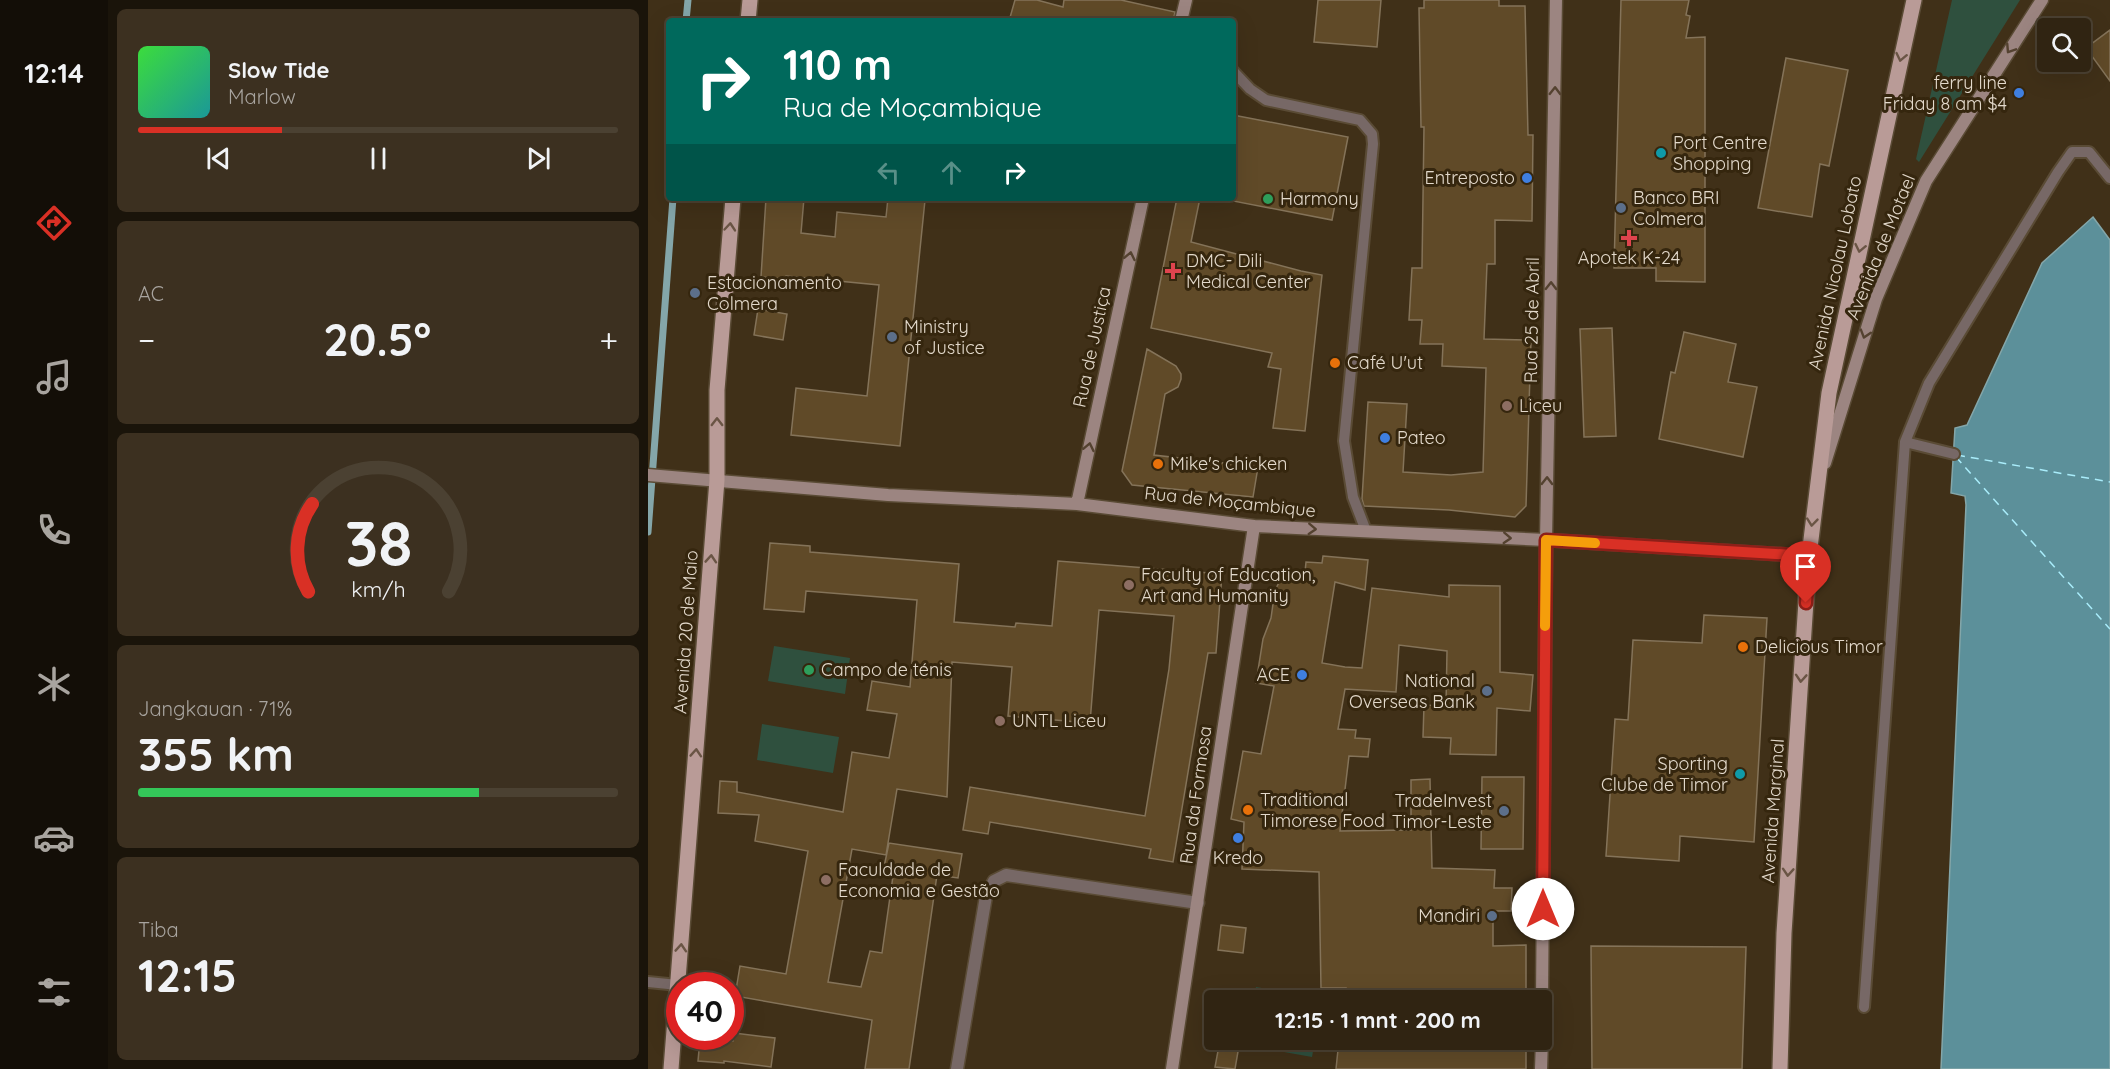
<!DOCTYPE html>
<html lang="id">
<meta charset="utf-8">
<style>
:root{--surface:#302412;--page:#3c3020;--text:#f1f3f6;--muted:#a8a49f;--line:#4b4132;--accent:#d93025}
body{margin:0;font-family:Quicksand,sans-serif;background:var(--page);color:var(--text);height:100vh;display:flex;flex-direction:column;font-size:22px;white-space:nowrap}
*{box-sizing:border-box;margin:0}
p{font-size:20px;color:var(--muted)}
.icon{flex:none;width:33px;height:33px;fill:none;stroke:currentColor;stroke-width:2;stroke-linecap:round;stroke-linejoin:round}
.map{position:relative;flex:1;overflow:hidden}
.details{display:flex;flex-direction:column;gap:9px;padding:9px;background:#1a140a;width:540px}
.details>*{flex:none}
.hud{position:absolute;left:18px;top:18px;width:570px;height:183px;border-radius:6px;box-shadow:0 6px 24px #0002,0 0 0 2px var(--line);background:#00695c;color:#fff;overflow:hidden}
.tools{position:absolute;left:1389px;top:18px;display:grid;gap:12px}
.tools a{display:grid;place-items:center;width:54px;height:54px;border-radius:6px;background:var(--surface);box-shadow:0 6px 24px #0002,0 0 0 2px var(--line);font-size:30px}
.speed{position:absolute;left:18px;top:972px;display:flex;gap:12px;font-size:30px;font-weight:700;text-align:center}
.speed>*{display:grid;place-content:center;width:78px;height:78px;border-radius:50%;background:var(--surface);box-shadow:0 6px 24px #0002,0 0 0 2px var(--line);line-height:1}
.speed .limit{border:9px solid #d22;background:#fff;color:#111}
.pin{position:absolute;display:grid;place-items:center;width:51px;height:51px;color:#fff;margin:-62px -26px;border-radius:50% 50% 50% 0;rotate:-45deg;box-shadow:0 0 6px #0007}
.pin .icon{rotate:45deg}
.me{position:absolute;width:66px;margin:-33px;rotate:0deg;stroke-linejoin:round;filter:drop-shadow(0 0 4px #0008)}
.turn{display:flex;align-items:center;gap:21px;height:126px;padding:0 18px;font-size:27px}
.turn .icon{width:78px;height:78px;stroke-width:2.5}
.turn b{display:block;font-size:42px;line-height:51px}
.lanes{display:flex;align-items:center;height:57px;padding:0 18px;background:#0003;justify-content:center;gap:30px;direction:ltr}
.lanes .off{opacity:.35}
.big{font-size:45px;font-weight:700;line-height:1.1}
.details .card{flex:1;display:flex;flex-direction:column;justify-content:center;gap:9px;min-width:0;padding:0 21px;border-radius:9px;background:var(--page)}
.details .dial{align-items:center;gap:0}
.dial svg{height:156px;overflow:visible;fill:none;stroke:var(--line);stroke-width:7;stroke-linecap:round;text-anchor:middle}
.dial text{fill:var(--text);stroke:none}
.song{display:flex;align-items:center;gap:18px}
.cover{width:72px;height:72px;border-radius:9px;background:linear-gradient(135deg,hsl(120 70% 55%),hsl(180 70% 35%))}
.played{height:6px;border-radius:3px;background:linear-gradient(90deg,var(--accent) 30%,var(--line) 30%)}
.keys{display:flex;justify-content:space-around;direction:ltr}
.heat{display:flex;justify-content:space-between;align-items:center;font-size:33px;direction:ltr}
.charge{height:9px;border-radius:4px;background:linear-gradient(90deg,#34c759 71%,var(--line) 0)}
.trip{position:absolute;left:556px;top:990px;width:348px;height:60px;border-radius:6px;background:var(--surface);box-shadow:0 6px 24px #0002,0 0 0 2px var(--line);font-weight:700;line-height:60px;text-align:center}
main{display:flex;flex:1;min-height:0}
.menu{display:flex;flex-direction:column;width:108px;justify-content:space-around;align-items:center;background:#130e07;color:var(--muted)}
.menu .icon{width:42px;height:42px}
.menu .selected{color:var(--accent)}
.menu b{font-size:27px;color:var(--text)}
.map>svg:first-child{display:block}
.green{fill:#2f503e}
.water{fill:#5c909a;stroke:#84a6a9;stroke-width:1.5}
.lines{fill:none;stroke-linecap:round;stroke-linejoin:round}
.stream{stroke:#84a6a9;stroke-width:7}
.ferry{stroke:#a9ecfa;stroke-width:1.5;stroke-dasharray:8 6;stroke-linecap:butt}
.building{fill:#604a28;stroke:#847359;stroke-width:1.5}
.lane-casing{stroke:#5a4b35;stroke-width:14}
.street-casing{stroke:#5a4b35;stroke-width:15}
.secondary-casing{stroke:#5a4b35;stroke-width:15}
.primary-casing{stroke:#5a4b35;stroke-width:18}
.lane{stroke:#776866;stroke-width:10}
.street{stroke:#776866;stroke-width:12}
.secondary{stroke:#9c8581;stroke-width:12}
.primary{stroke:#b99b97;stroke-width:15}
.oneway{stroke:#544230}
.oneway2{stroke:#6a5545}
.route-casing{stroke:#8d1f18;stroke-width:15}
.route{stroke:#d93025;stroke-width:10}
.slow{stroke:#f59e0b;stroke-width:10}
.shop-dot{fill:#3f7fe0;stroke:#35260e;stroke-width:2}
.culture-dot{fill:#0f9aa8;stroke:#35260e;stroke-width:2}
.leisure-dot{fill:#2e9e5b;stroke:#35260e;stroke-width:2}
.service-dot{fill:#5c6f8a;stroke:#35260e;stroke-width:2}
.health-dot{fill:#e0444e;stroke:#35260e;stroke-width:2}
.food-dot{fill:#e8710a;stroke:#35260e;stroke-width:2}
.education-dot{fill:#8d6e63;stroke:#35260e;stroke-width:2}
.labels{text-anchor:middle;stroke-width:6;stroke-linejoin:round;paint-order:stroke}
.poi-label{font-size:18px;fill:#e3d9cb;stroke:#35260e;text-anchor:start}
.street-label{font-size:18px;fill:#e3d9cb;stroke:#35260e}
</style>
<main>
<nav class="menu">
<b>12:14</b>
<svg class="icon selected" aria-label="directions" viewBox="0 0 24 24"><path d="M12 3l9 9-9 9-9-9zM9 14v-3h6M13 9l2 2-2 2"/></svg>
<svg class="icon" aria-label="music" viewBox="0 0 24 24"><path d="M9 18V5l10-2v13"/><circle cx="6" cy="18" r="3"/><circle cx="16" cy="16" r="3"/></svg>
<svg class="icon" aria-label="phone" viewBox="0 0 24 24"><path d="M5 4h4l2 5-3 2q2 4 5 5l2-3 5 2v4C11 20 4 13 5 4z"/></svg>
<svg class="icon" aria-label="climate" viewBox="0 0 24 24"><path d="M12 3v18M4 7l16 10M4 17L20 7"/></svg>
<svg class="icon" aria-label="car" viewBox="0 0 24 24"><path d="M5 17H2v-5l4-1 3-4h7l3 4 3 1v5h-3M9 17h6M6 11h13"/><circle cx="7" cy="17" r="2"/><circle cx="17" cy="17" r="2"/></svg>
<svg class="icon" aria-label="filters" viewBox="0 0 24 24"><path d="M4 7h16M4 17h16"/><circle cx="9" cy="7" r="2"/><circle cx="15" cy="17" r="2"/></svg>
</nav>
<section class="details">
<div class="card">
<div class="song"><i class="cover"></i><div><b>Slow Tide</b><p>Marlow</p></div></div>
<div class="played"></div>
<div class="keys"><svg class="icon" aria-label="previous" viewBox="0 0 24 24"><path d="M18 5L8 12l10 7zM5 5v14"/></svg><svg class="icon" aria-label="pause" viewBox="0 0 24 24"><path d="M8 5v14M16 5v14"/></svg><svg class="icon" aria-label="next" viewBox="0 0 24 24"><path d="M6 5l10 7-10 7zM19 5v14"/></svg></div>
</div>
<div class="card"><p>AC</p>
<div class="heat"><a>−</a><b class="big">20.5°</b><a>+</a></div>
</div>
<div class="card dial"><svg viewBox="0 0 100 80">
<path d="M14 69A42 42 0 1 1 86 69"/>
<path d="M14 69A42 42 0 0 1 16 24" stroke="#d93025"/>
<text x="50" y="56" font-size="32" font-weight="700">38</text>
<text x="50" y="72" font-size="11">km/h</text>
</svg></div>
<div class="card"><p>Jangkauan · 71%</p><b class="big">355 km</b><div class="charge"></div></div>
<div class="card"><p>Tiba</p><b class="big">12:15</b></div>
</section>
<div class="map">
<svg width="1462" height="1069" viewBox="0 0 1462 1069">
<rect width="100%" height="100%" fill="#403018"/>
<!-- green -->
<path class="green" d="M 1304,0 L 1372,0 L 1271,162 L 1268,159 Z
M 126,646 L 202,658 L 197,694 L 120,681 Z
M 114,724 L 191,737 L 185,773 L 109,760 Z
M 608,987 L 675,999 L 674,1000 L 605,1000 Z
M 598,1040 L 667,1040 L 664,1057 L 597,1045 Z"/>
<!-- water -->
<path class="water" d="M 1445,217 L 1462,240 L 1462,1069 L 1293,1069 L 1318,505 L 1317,496 L 1303,493 L 1307,428 L 1319,425 L 1394,263 Z"/>
<g class="lines">
<!-- stream -->
<path class="stream" d="M 38,21 L 40,0
M 0,532 L 25,198"/>
<!-- ferry -->
<path class="ferry" d="M 1309,455 L 1462,482
M 1308,457 L 1462,629"/>
</g>
<!-- building -->
<path class="building" d="M 367,0 L 389,0 L 415,7 L 416,0 L 473,0 L 527,12 L 525,21 L 361,21 Z
M 670,0 L 733,0 L 729,47 L 666,42 Z
M 776,0 L 851,0 L 851,6 L 877,6 L 880,135 L 885,135 L 884,221 L 847,220 L 847,264 L 839,264 L 836,339 L 883,340 L 878,506 L 867,517 L 801,510 L 716,506 L 714,499 L 720,402 L 759,404 L 755,472 L 803,475 L 835,472 L 838,368 L 794,366 L 795,344 L 772,344 L 774,320 L 761,320 L 764,268 L 774,268 L 776,127 L 773,127 L 771,8 L 776,8 Z
M 973,0 L 1041,0 L 1038,15 L 1042,16 L 1038,38 L 1057,37 L 1057,282 L 1008,281 L 1008,268 L 966,268 Z
M 1462,30 L 1462,81 L 1438,48 Z
M 1138,58 L 1200,70 L 1181,166 L 1172,164 L 1164,217 L 1110,208 Z
M 585,115 L 700,137 L 684,220 L 585,201 Z
M 118,198 L 156,198 L 153,233 L 187,237 L 189,212 L 238,217 L 240,198 L 277,200 L 252,446 L 143,435 L 148,388 L 219,396 L 231,285 L 138,276 L 137,279 L 113,277 Z
M 529,198 L 552,198 L 543,242 L 653,271 L 674,275 L 657,431 L 625,428 L 633,369 L 620,367 L 624,353 L 503,328 Z
M 110,309 L 139,314 L 135,340 L 106,335 Z
M 964,328 L 968,436 L 936,437 L 932,329 Z
M 1036,332 L 1088,344 L 1080,382 L 1109,387 L 1095,457 L 1011,439 L 1023,372 L 1027,373 Z
M 499,349 L 528,366 L 533,374 L 533,379 L 530,387 L 517,394 L 506,455 L 610,467 L 605,497 L 484,485 L 474,471 Z
M 122,543 L 162,546 L 162,552 L 311,564 L 306,622 L 367,627 L 368,623 L 404,626 L 410,561 L 574,574 L 568,653 L 560,653 L 525,862 L 501,858 L 503,849 L 342,822 L 340,834 L 315,830 L 322,787 L 497,816 L 521,669 L 526,616 L 451,610 L 442,723 L 360,716 L 364,667 L 304,662 L 299,797 L 249,789 L 238,855 L 204,849 L 180,982 L 213,987 L 222,951 L 234,953 L 246,869 L 236,867 L 241,843 L 314,854 L 310,878 L 289,875 L 261,1069 L 217,1069 L 224,1020 L 87,996 L 92,966 L 138,974 L 160,851 L 107,841 L 111,815 L 70,813 L 72,781 L 89,782 L 89,792 L 195,812 L 204,752 L 241,758 L 249,714 L 219,710 L 224,681 L 262,687 L 269,600 L 158,591 L 156,612 L 116,609 Z
M 675,556 L 720,560 L 717,590 L 687,582 L 674,663 L 697,667 L 714,668 L 724,588 L 801,597 L 801,585 L 852,586 L 852,672 L 885,675 L 882,711 L 849,708 L 848,755 L 802,754 L 803,738 L 775,737 L 776,705 L 798,706 L 799,651 L 751,645 L 748,692 L 697,689 L 690,729 L 708,730 L 707,738 L 722,739 L 720,757 L 701,756 L 692,831 L 763,830 L 763,780 L 782,779 L 784,868 L 847,870 L 846,888 L 864,888 L 863,911 L 845,911 L 845,946 L 878,945 L 878,1000 L 696,1000 L 698,988 L 673,988 L 671,872 L 594,869 L 596,822 L 583,819 L 595,751 L 613,754 L 626,686 L 608,683 L 615,639 L 623,618 L 627,590 L 633,579 L 656,582 L 658,562 L 674,563 Z
M 1056,615 L 1119,618 L 1106,842 L 1032,836 L 1031,861 L 958,856 L 967,719 L 980,720 L 985,640 L 1054,643 Z
M 834,777 L 876,777 L 875,849 L 833,849 Z
M 573,925 L 598,928 L 595,953 L 570,950 Z
M 943,946 L 1098,947 L 1094,1069 L 944,1069 Z
M 86,1033 L 127,1038 L 123,1067 L 76,1061 L 76,1063 L 50,1061 L 52,1039 L 85,1041 Z
M 572,1040 L 592,1040 L 587,1069 L 567,1067 Z
M 691,1040 L 878,1040 L 878,1069 L 688,1069 Z"/>
<g class="lines">
<!-- lane casing -->
<g class="lane-casing">
<path id="lane" d="M 585,71 L 602,89 L 618,100 L 712,120 L 724,134 L 725,144 L 696,441 L 705,497 L 718,531
M 1257,442 L 1306,454
M 0,982 L 30,985
M 1216,1007 L 1257,442 L 1281,383 L 1410,172 L 1424,152 L 1441,152 L 1462,178"/>
</g>
<!-- street casing -->
<g class="street-casing">
<path id="street" d="M 309,1069 L 338,896 L 346,881 L 358,875 L 550,903"/>
</g>
<!-- secondary casing -->
<g class="secondary-casing">
<path id="secondary" d="M 533,21 L 538,0
M 1177,463 L 1228,299 L 1278,181 L 1394,0
M 0,475 L 240,495 L 429,504 L 606,526 L 898,540 L 1161,556
M 429,504 L 495,198
M 894,1000 L 898,540 L 908,0
M 524,1069 L 606,526
M 893,1069 L 894,1040"/>
</g>
<!-- primary casing -->
<g class="primary-casing">
<path id="primary" d="M 100,21 L 102,0
M 23,1069 L 69,480 L 69,390 L 85,198
M 1132,1069 L 1136,933 L 1161,556 L 1181,393 L 1266,0"/>
</g>
<!-- lane -->
<use href="#lane" class="lane"/>
<!-- street -->
<use href="#street" class="street"/>
<!-- secondary -->
<use href="#secondary" class="secondary"/>
<!-- primary -->
<use href="#primary" class="primary"/>
</g>
<!-- one-way arrows -->
<defs><path id="oneway-chevron" d="M-2-3.5L2.5 0L-2 3.5" fill="none" stroke-width="1.6" stroke-linecap="round" stroke-linejoin="round" transform="scale(1.5)"/></defs>
<g class="oneway">
<use href="#oneway-chevron" transform="translate(1362 49) rotate(123)"/>
<use href="#oneway-chevron" transform="translate(907 91) rotate(-89)"/>
<use href="#oneway-chevron" transform="translate(482 256) rotate(-78)"/>
<use href="#oneway-chevron" transform="translate(903 286) rotate(-89)"/>
<use href="#oneway-chevron" transform="translate(1217 334) rotate(107)"/>
<use href="#oneway-chevron" transform="translate(441 447) rotate(-78)"/>
<use href="#oneway-chevron" transform="translate(899 481) rotate(-89)"/>
<use href="#oneway-chevron" transform="translate(664 529) rotate(3)"/>
<use href="#oneway-chevron" transform="translate(859 538) rotate(3)"/>
</g>
<g class="oneway2">
<use href="#oneway-chevron" transform="translate(1253 57) rotate(102)"/>
<use href="#oneway-chevron" transform="translate(82 227) rotate(-85)"/>
<use href="#oneway-chevron" transform="translate(1212 248) rotate(102)"/>
<use href="#oneway-chevron" transform="translate(69 422) rotate(-90)"/>
<use href="#oneway-chevron" transform="translate(1164 522) rotate(96)"/>
<use href="#oneway-chevron" transform="translate(63 559) rotate(-86)"/>
<use href="#oneway-chevron" transform="translate(1153 678) rotate(94)"/>
<use href="#oneway-chevron" transform="translate(48 753) rotate(-86)"/>
<use href="#oneway-chevron" transform="translate(1140 872) rotate(94)"/>
<use href="#oneway-chevron" transform="translate(33 948) rotate(-86)"/>
</g>
<g class="lines">
<!-- route casing -->
<g class="route-casing">
<path id="route" d="M 895,909 L 898,540 L 1161,556 L 1158,603"/>
</g>
<!-- route -->
<use href="#route" class="route"/>
<!-- slow -->
<path class="slow" d="M 897,626 L 898,540 L 947,543"/>
</g>
<!-- markers -->
<g class="shop-dot">
<circle cx="1371" cy="93" r="6"/>
<circle cx="879" cy="178" r="6"/>
<circle cx="737" cy="438" r="6"/>
<circle cx="654" cy="675" r="6"/>
<circle cx="590" cy="838" r="6"/>
</g>
<g class="culture-dot">
<circle cx="1013" cy="153" r="6"/>
<circle cx="1092" cy="774" r="6"/>
</g>
<g class="leisure-dot">
<circle cx="620" cy="199" r="6"/>
<circle cx="161" cy="670" r="6"/>
</g>
<g class="service-dot">
<circle cx="973" cy="208" r="6"/>
<circle cx="47" cy="293" r="6"/>
<circle cx="244" cy="337" r="6"/>
<circle cx="839" cy="691" r="6"/>
<circle cx="856" cy="811" r="6"/>
<circle cx="844" cy="916" r="6"/>
</g>
<g class="health-dot">
<path d="M978 229h6v6h6v6h-6v6h-6v-6h-6v-6h6z"/>
<path d="M522 262h6v6h6v6h-6v6h-6v-6h-6v-6h6z"/>
</g>
<g class="food-dot">
<circle cx="687" cy="363" r="6"/>
<circle cx="510" cy="464" r="6"/>
<circle cx="1095" cy="647" r="6"/>
<circle cx="600" cy="810" r="6"/>
</g>
<g class="education-dot">
<circle cx="859" cy="406" r="6"/>
<circle cx="481" cy="585" r="6"/>
<circle cx="352" cy="721" r="6"/>
<circle cx="178" cy="880" r="6"/>
</g>
<g class="labels">
<!-- poi labels -->
<g class="poi-label">
<text x="1359" y="89" text-anchor="end">ferry line<tspan x="1359" dy="21">Friday 8 am $4</tspan></text>
<text x="1025" y="149">Port Centre<tspan x="1025" dy="21">Shopping</tspan></text>
<text x="867" y="184" text-anchor="end">Entreposto</text>
<text x="985" y="204">Banco BRI<tspan x="985" dy="21">Colmera</tspan></text>
<text x="632" y="205">Harmony</text>
<text x="981" y="264" text-anchor="middle">Apotek K-24</text>
<text x="538" y="267">DMC- Dili<tspan x="538" dy="21">Medical Center</tspan></text>
<text x="59" y="289">Estacionamento<tspan x="59" dy="21">Colmera</tspan></text>
<text x="256" y="333">Ministry<tspan x="256" dy="21">of Justice</tspan></text>
<text x="699" y="369">Café U'ut</text>
<text x="871" y="412">Liceu</text>
<text x="749" y="444">Pateo</text>
<text x="522" y="470">Mike's chicken</text>
<text x="493" y="581">Faculty of Education,<tspan x="493" dy="21">Art and Humanity</tspan></text>
<text x="1107" y="653">Delicious Timor</text>
<text x="173" y="676">Campo de ténis</text>
<text x="642" y="681" text-anchor="end">ACE</text>
<text x="827" y="687" text-anchor="end">National<tspan x="827" dy="21">Overseas Bank</tspan></text>
<text x="364" y="727">UNTL Liceu</text>
<text x="1080" y="770" text-anchor="end">Sporting<tspan x="1080" dy="21">Clube de Timor</tspan></text>
<text x="612" y="806">Traditional<tspan x="612" dy="21">Timorese Food</tspan></text>
<text x="844" y="807" text-anchor="end">TradeInvest<tspan x="844" dy="21">Timor-Leste</tspan></text>
<text x="590" y="864" text-anchor="middle">Kredo</text>
<text x="190" y="876">Faculdade de<tspan x="190" dy="21">Economia e Gestão</tspan></text>
<text x="832" y="922" text-anchor="end">Mandiri</text>
</g>
<!-- street labels -->
<g class="street-label">
<text transform="translate(1233 247) rotate(-68)" y="6">Avenida de Motael</text>
<text transform="translate(1187 273) rotate(-78)" y="6">Avenida Nicolau Lobato</text>
<text transform="translate(884 320) rotate(-89)" y="6">Rua 25 de Abril</text>
<text transform="translate(444 347) rotate(-78)" y="6">Rua de Justiça</text>
<text transform="translate(582 502) rotate(6)" y="6">Rua de Moçambique</text>
<text transform="translate(38 632) rotate(-86)" y="6">Avenida 20 de Maio</text>
<text transform="translate(548 795) rotate(-82)" y="6">Rua da Formosa</text>
<text transform="translate(1125 811) rotate(-86)" y="6">Avenida Marginal</text>
</g>
</g>
</svg>
<div class="tools">
<a><svg class="icon" aria-label="search" viewBox="0 0 24 24"><circle cx="10" cy="10" r="6"/><path d="M15 15l6 6"/></svg></a>
</div>
<div class="speed"><div class="limit">40</div></div>
<div class="pin" style="left:1158px;top:603px;background:#d93025"><svg class="icon" aria-label="arrive" viewBox="0 0 24 24"><path d="M6 21V4h12l-3 4 3 4H6"/></svg></div>
<svg class="me" style="left:895px;top:909px" viewBox="-20 -20 40 40"><circle r="19" fill="#fff"/><path d="M0-13L10 11 0 6-10 11z" fill="#d93025"/></svg>
<div class="trip">12:15 · 1 mnt · 200 m</div>
<div class="hud">
<div class="turn"><svg class="icon" aria-label="right" viewBox="0 0 24 24"><path d="M7 20v-9h11M14 6l5 5-5 5"/></svg><div><b>110 m</b>Rua de Moçambique</div></div>
<div class="lanes"><svg class="icon off" aria-label="left" viewBox="0 0 24 24"><path d="M17 20v-9H6M10 6l-5 5 5 5"/></svg><svg class="icon off" aria-label="ahead" viewBox="0 0 24 24"><path d="M12 20V5M6 11l6-6 6 6"/></svg><svg class="icon" aria-label="right" viewBox="0 0 24 24"><path d="M7 20v-9h11M14 6l5 5-5 5"/></svg></div>
</div>
</div>
</main>
